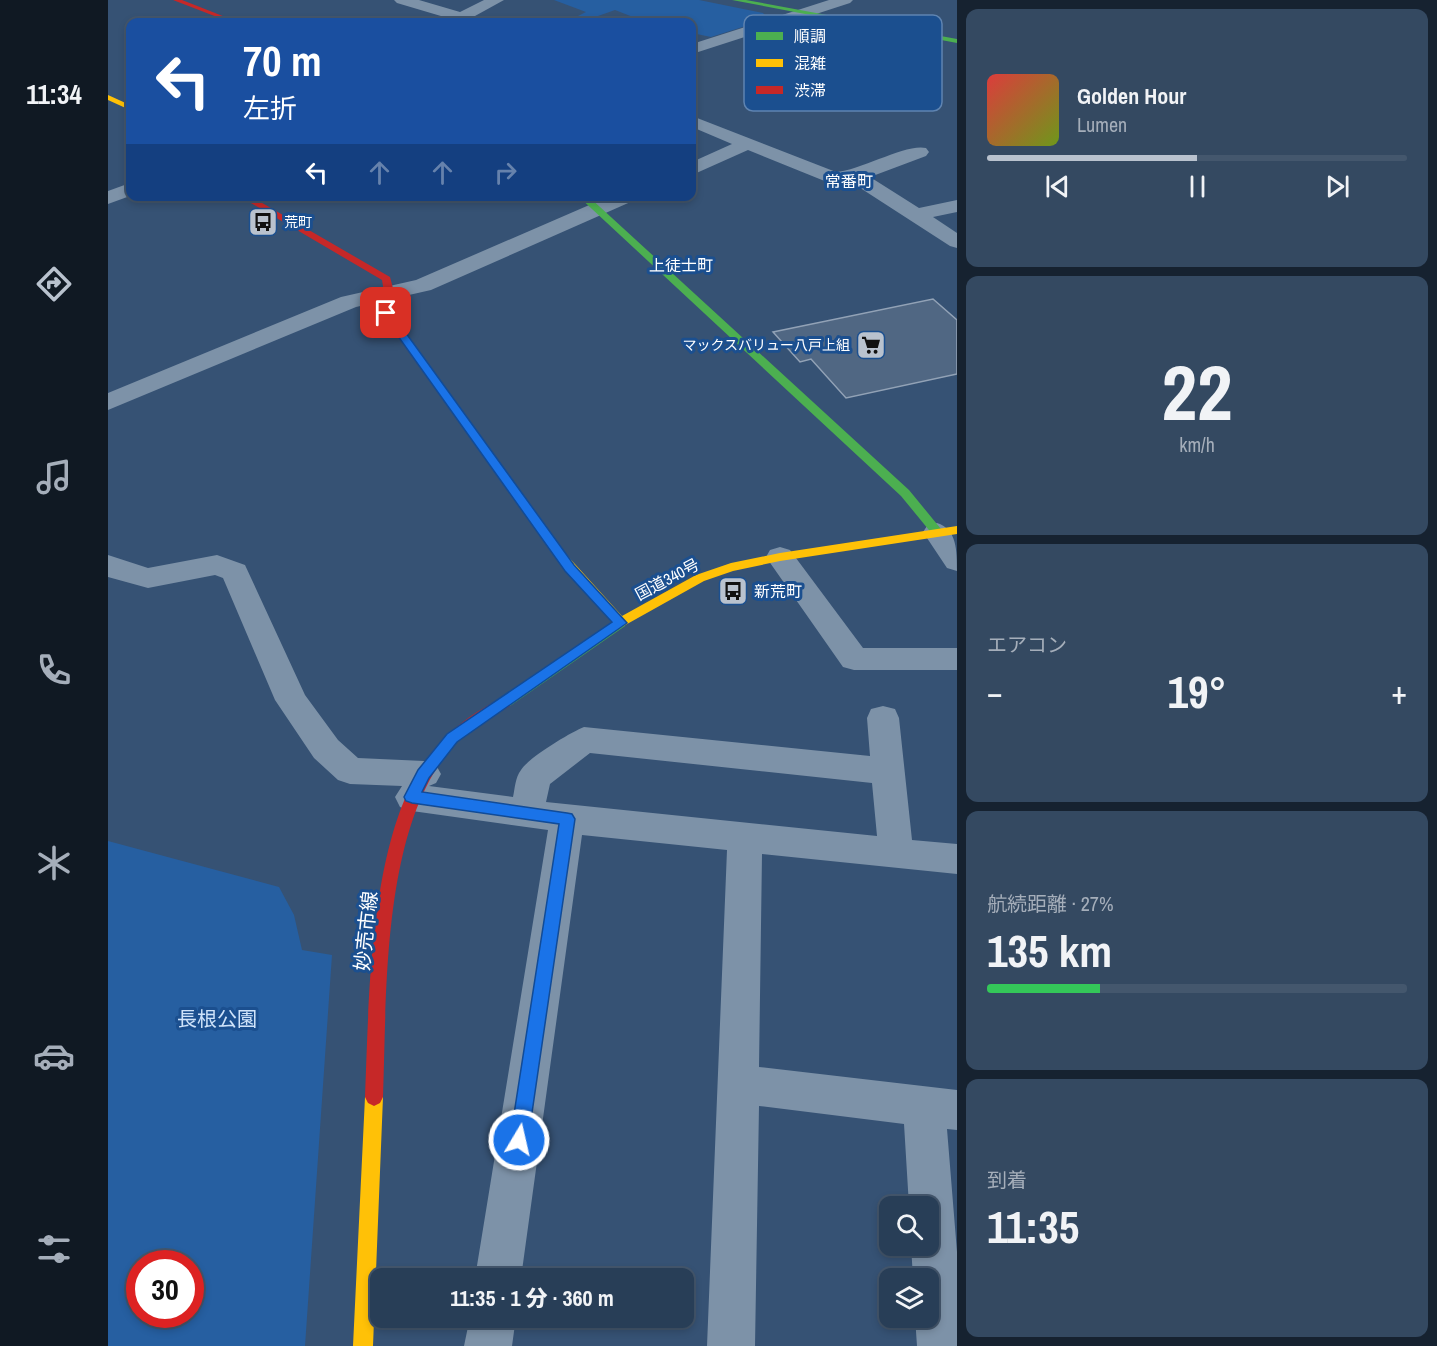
<!DOCTYPE html>
<html lang="ja">
<meta charset="utf-8">
<style>
:root{--surface:#283e57;--page:#344961;--text:#f1f3f6;--muted:#a5aeba;--line:#44576d;--accent:#b9c2ce}
body{margin:0;font-family:"Archivo Narrow","Noto Sans JP",sans-serif;background:var(--page);color:var(--text);height:100vh;display:flex;flex-direction:column;font-size:22px;white-space:nowrap}
*{box-sizing:border-box;margin:0}
p{font-size:20px;color:var(--muted)}
.icon{flex:none;width:33px;height:33px;fill:none;stroke:currentColor;stroke-width:2;stroke-linecap:round;stroke-linejoin:round}
.map{position:relative;flex:1;overflow:hidden}
.details{display:flex;flex-direction:column;gap:9px;padding:9px;background:#162230;width:480px}
.details>*{flex:none}
.top-card{position:absolute;left:18px;top:18px;width:570px;height:183px;border-radius:12px;box-shadow:0 3px 9px #0003,0 0 0 2px var(--line);background:#1a4fa0;color:#fff;overflow:hidden}
.tools{position:absolute;left:771px;top:1196px;display:grid;gap:12px}
.tools a{display:grid;place-items:center;width:60px;height:60px;border-radius:12px;background:var(--surface);box-shadow:0 3px 9px #0003,0 0 0 2px var(--line);font-size:30px}
.speed{position:absolute;left:18px;top:1250px;display:flex;gap:12px;font-size:30px;font-weight:700;text-align:center}
.speed>*{display:grid;place-content:center;width:78px;height:78px;border-radius:50%;background:var(--surface);box-shadow:0 3px 9px #0003,0 0 0 2px var(--line);line-height:1}
.speed .limit{border:9px solid #d22;background:#fff;color:#111}
.pin{position:absolute;display:grid;place-items:center;width:51px;height:51px;color:#fff;margin:-26px;border-radius:12px;box-shadow:0 3px 9px #0006}
.me{position:absolute;width:66px;margin:-33px;rotate:9deg;stroke-linejoin:round;filter:drop-shadow(0 0 4px #0008)}
.turn{display:flex;align-items:center;gap:21px;height:126px;padding:0 18px;font-size:27px}
.turn .icon{width:78px;height:78px;stroke-width:2.5}
.turn b{display:block;font-size:42px;line-height:51px}
.lanes{display:flex;align-items:center;height:57px;padding:0 18px;background:#0003;justify-content:center;gap:30px;direction:ltr}
.lanes .off{opacity:.35}
.big{font-size:45px;font-weight:800;line-height:1.1}
.details .tile{flex:1;display:flex;flex-direction:column;justify-content:center;gap:9px;min-width:0;padding:0 21px;border-radius:12px;background:var(--page)}
.details .dial{align-items:center;gap:0}
.dial b{font-size:78px;line-height:1}
.song{display:flex;align-items:center;gap:18px}
.cover{width:72px;height:72px;border-radius:9px;background:linear-gradient(135deg,hsl(0 70% 55%),hsl(80 70% 35%))}
.played{height:6px;border-radius:3px;background:linear-gradient(90deg,var(--accent) 50%,var(--line) 50%)}
.keys{display:flex;justify-content:space-around;direction:ltr}
.heat{display:flex;justify-content:space-between;align-items:center;font-size:33px;direction:ltr}
.charge{height:9px;border-radius:4px;background:linear-gradient(90deg,#34c759 27%,var(--line) 0)}
.trip{position:absolute;left:262px;top:1268px;width:324px;height:60px;border-radius:12px;background:var(--surface);box-shadow:0 3px 9px #0003,0 0 0 2px var(--line);font-weight:800;line-height:60px;text-align:center}
main{display:flex;flex:1;min-height:0}
.tabs{display:flex;flex-direction:column;width:108px;justify-content:space-around;align-items:center;background:#101923;color:var(--muted)}
.tabs .icon{width:42px;height:42px}
.tabs .selected{color:var(--accent)}
.tabs b{font-size:27px;color:var(--text)}
.map>svg:first-child{display:block}
.green{fill:#265fa1;fill-rule:evenodd}
.building{fill:#506783;stroke:#92a2b6;stroke-width:1.5}
.lines{fill:none;stroke-linecap:round;stroke-linejoin:round}
.street{fill:#7d92a8;fill-rule:evenodd}
.fast{fill:#4caf50;fill-rule:evenodd}
.slow{fill:#ffc107;fill-rule:evenodd}
.jam{fill:#c62828;fill-rule:evenodd}
.route{fill:#1a73e8;stroke:#114b97;stroke-width:1.5}
.labels{text-anchor:middle;stroke-width:6;stroke-linejoin:round;paint-order:stroke}
.far-poi-label{font-size:14px;fill:#fff;stroke:#1b4f8f;text-anchor:start}
.far-quarter-label{font-size:16px;fill:#fff;stroke:#1b4f8f}
.street-label{font-size:16px;fill:#fff;stroke:#1b4f8f}
.poi-label{font-size:16px;fill:#fff;stroke:#1b4f8f;text-anchor:start}
.near-street-label{font-size:20px;fill:#fff;stroke:#1b4f8f}
.near-park-label{font-size:20px;fill:#cfe3fa;stroke:#1b4f8f}
.key{fill:#1b4f8f;stroke:#5f84b1;stroke-width:1.5}
.key-label{font-size:16px;fill:#fff}
</style>
<main>
<nav class="tabs">
<b>11:34</b>
<svg class="icon selected" aria-label="directions" viewBox="0 0 24 24"><path d="M12 3l9 9-9 9-9-9zM9 14v-3h6M13 9l2 2-2 2"/></svg>
<svg class="icon" aria-label="music" viewBox="0 0 24 24"><path d="M9 18V5l10-2v13"/><circle cx="6" cy="18" r="3"/><circle cx="16" cy="16" r="3"/></svg>
<svg class="icon" aria-label="phone" viewBox="0 0 24 24"><path d="M5 4h4l2 5-3 2q2 4 5 5l2-3 5 2v4C11 20 4 13 5 4z"/></svg>
<svg class="icon" aria-label="climate" viewBox="0 0 24 24"><path d="M12 3v18M4 7l16 10M4 17L20 7"/></svg>
<svg class="icon" aria-label="car" viewBox="0 0 24 24"><path d="M5 17H2v-5l4-1 3-4h7l3 4 3 1v5h-3M9 17h6M6 11h13"/><circle cx="7" cy="17" r="2"/><circle cx="17" cy="17" r="2"/></svg>
<svg class="icon" aria-label="filters" viewBox="0 0 24 24"><path d="M4 7h16M4 17h16"/><circle cx="9" cy="7" r="2"/><circle cx="15" cy="17" r="2"/></svg>
</nav>
<div class="map">
<svg width="849" height="1346" viewBox="0 0 849 1346">
<rect width="100%" height="100%" fill="#365274"/>
<!-- green -->
<path class="green" d="M 446,0 L 591,0 L 655,13 L 660,19 L 603,37 L 584,33 L 584,22 L 551,22 L 550,17 L 525,17 L 507,10 L 490,16 L 470,16 L 478,12 Z
M 0,841 L 171,887 L 186,915 L 194,950 L 224,955 L 197,1346 L 0,1346 ZM 32,1263 L 82,1263 L 82,1314 L 32,1314 Z"/>
<!-- building -->
<path class="building" d="M 825,299 L 849,320 L 849,374 L 738,398 L 703,359 L 692,362 L 665,332 Z"/>
<g class="lines">
<!-- street -->
<path class="street" d="M 286,0 L 311,0 L 352,12 L 376,0 L 396,0 L 367,16 L 375,19 L 377,22 L 341,22 L 343,19 L 289,3 Z
M 721,0 L 745,0 L 742,3 L 584,54 L 584,44 Z
M 584,116 L 728,172 C 753,170 799,143 818,148 L 821,152 L 818,156 L 762,177 L 811,208 L 849,200 L 849,212 L 825,217 L 849,233 L 849,248 L 842,246 L 743,182 L 719,182 L 640,150 L 584,175 L 584,162 L 624,144 L 584,127 Z
M 22,183 L 22,196 L 0,204 L 0,191 Z
M 502,196 L 530,196 L 527,200 L 323,290 L 248,307 L 0,410 L 0,393 L 233,297 L 308,280 Z
M 829,523 C 849,529 849,551 849,571 L 839,568 L 815,532 L 819,526 Z
M 672,547 L 682,550 L 755,648 L 849,648 L 849,670 L 746,670 L 735,667 L 658,557 L 662,550 Z
M 0,555 L 40,568 L 109,555 L 137,565 L 197,695 L 230,740 L 250,758 L 316,761 L 328,765 L 333,774 L 328,783 L 321,786 L 405,797 C 407,788 407,778 413,770 C 420,758 463,732 476,727 L 762,756 L 759,718 L 763,709 L 775,706 L 787,709 L 791,718 L 804,840 L 849,844 L 849,874 L 654,854 L 651,1067 L 849,1090 L 849,1130 L 839,1129 L 849,1252 L 849,1346 L 809,1346 L 807,1317 L 820,1317 L 820,1278 L 805,1278 L 803,1245 L 820,1245 L 820,1206 L 801,1206 L 796,1124 L 651,1106 L 647,1346 L 599,1346 L 619,850 L 474,835 L 413,1278 L 367,1278 L 440,830 L 304,811 L 292,807 L 287,797 L 294,786 L 242,784 L 230,780 L 206,758 L 167,700 L 115,578 L 107,575 L 40,588 L 0,577 ZM 482,753 L 764,783 L 769,836 L 438,802 L 442,784 Z
M 362,1317 L 408,1317 L 404,1346 L 356,1346 Z"/>
<!-- fast -->
<path class="fast" d="M 624,0 L 638,0 L 849,39 L 849,43 Z
M 470,196 L 480,196 L 801,490 L 833,529 L 835,532 L 833,535 L 825,535 L 793,496 Z
M 512,618 L 518,623 L 517,626 L 402,706 L 392,706 L 390,702 L 392,698 Z"/>
<!-- slow -->
<path class="slow" d="M 0,95 L 22,105 L 22,110 L 0,100 Z
M 849,526 L 849,534 L 672,561 L 625,571 L 596,581 L 512,628 L 507,626 L 446,555 L 448,552 L 456,552 L 514,616 L 588,575 L 623,563 L 672,553 Z
M 266,1088 L 272,1091 L 275,1097 L 265,1346 L 245,1346 L 257,1097 L 260,1091 Z"/>
<!-- jam -->
<path class="jam" d="M 65,0 L 74,0 L 130,22 L 122,22 Z
M 131,196 L 142,196 L 282,277 L 286,292 L 283,313 L 456,552 L 458,555 L 456,558 L 448,558 L 273,313 L 276,292 L 274,280 Z
M 397,697 L 402,698 L 404,702 L 402,706 C 384,717 364,727 349,742 C 273,821 279,993 275,1097 L 272,1103 L 266,1106 L 260,1103 L 257,1097 C 261,1001 261,848 314,766 C 328,744 347,726 369,712 C 378,707 387,700 397,697 Z"/>
</g>
<!-- route -->
<path class="route" d="M 275,311 L 282,311 L 466,565 L 519,623 L 349,742 L 321,778 L 314,792 L 459,813 L 464,814 L 467,819 L 420,1140 L 418,1147 L 411,1149 L 404,1147 L 402,1140 L 451,824 L 304,803 L 298,801 L 296,797 L 310,770 L 339,734 L 504,622 L 457,571 L 275,315 Z"/>
<!-- icons -->
<defs>
<g id="bus-square" transform="scale(1.5)"><rect x="-9" y="-9" width="18" height="18" rx="4" fill="#b9c2ce" stroke="#1b4f8f"/><path d="M-5-6H5V4H4V6H2V4H-2V6H-4V4H-5ZM-3.5-4V0h7V-4ZM-3.5 1.2v1.5H-2V1.2ZM2 1.2v1.5H3.5V1.2Z" fill="#111"/></g>
<g id="supermarket-square" transform="scale(1.5)"><rect x="-9" y="-9" width="18" height="18" rx="4" fill="#b9c2ce" stroke="#1b4f8f"/><path d="M-6-5.5h2.5l.6 2H6L4.5 2H-2.5L-4.4-4H-6ZM-1.5 3.2a1.3 1.3 0 1 0 .1 0ZM3 3.2a1.3 1.3 0 1 0 .1 0Z" fill="#111"/></g>
</defs>
<g fill-rule="evenodd">
<use href="#bus-square" x="155" y="222"/>
<use href="#supermarket-square" x="763" y="345"/>
<use href="#bus-square" x="625" y="591"/>
</g>
<g class="labels">
<!-- far-poi labels -->
<g class="far-poi-label">
<text x="176" y="227">荒町</text>
<text x="742" y="350" text-anchor="end">マックスバリュー八戸上組</text>
</g>
<!-- far-quarter labels -->
<g class="far-quarter-label">
<text x="741" y="187">常番町</text>
<text x="573" y="271">上徒士町</text>
</g>
<!-- street labels -->
<g class="street-label">
<text transform="translate(559 579) rotate(-28)" y="6">国道340号</text>
</g>
<!-- poi labels -->
<g class="poi-label">
<text x="646" y="597">新荒町</text>
</g>
<!-- near-street labels -->
<g class="near-street-label">
<text transform="translate(258 931) rotate(-84)" y="7">妙売市線</text>
</g>
<!-- near-park labels -->
<g class="near-park-label">
<text x="109" y="1026">長根公園</text>
</g>
</g>
<!-- legend -->
<rect x="636" y="15" width="198" height="96" rx="9" class="key"/>
<rect x="648" y="32" width="27" height="8" fill="#4caf50"/>
<rect x="648" y="59" width="27" height="8" fill="#ffc107"/>
<rect x="648" y="86" width="27" height="8" fill="#c62828"/>
<g class="key-label">
<text x="686" y="42">順調</text>
<text x="686" y="69">混雑</text>
<text x="686" y="96">渋滞</text>
</g>
</svg>
<div class="tools">
<a><svg class="icon" aria-label="search" viewBox="0 0 24 24"><circle cx="10" cy="10" r="6"/><path d="M15 15l6 6"/></svg></a>
<a><svg class="icon" aria-label="layers" viewBox="0 0 24 24"><path d="M12 4l9 5-9 5-9-5zM3 14l9 5 9-5"/></svg></a>
</div>
<div class="speed"><div class="limit">30</div></div>
<div class="pin" style="left:278px;top:313px;background:#d93025"><svg class="icon" aria-label="arrive" viewBox="0 0 24 24"><path d="M6 21V4h12l-3 4 3 4H6"/></svg></div>
<svg class="me" style="left:411px;top:1140px" viewBox="-20 -20 40 40"><circle r="17" fill="#1a73e8" stroke="#fff" stroke-width="3"/><path d="M0-11L8 9 0 5-8 9z" fill="#fff"/></svg>
<div class="trip">11:35 · 1 分 · 360 m</div>
<div class="top-card">
<div class="turn"><svg class="icon" aria-label="left" viewBox="0 0 24 24"><path d="M17 20v-9H6M10 6l-5 5 5 5"/></svg><div><b>70 m</b>左折</div></div>
<div class="lanes"><svg class="icon" aria-label="left" viewBox="0 0 24 24"><path d="M17 20v-9H6M10 6l-5 5 5 5"/></svg><svg class="icon off" aria-label="ahead" viewBox="0 0 24 24"><path d="M12 20V5M6 11l6-6 6 6"/></svg><svg class="icon off" aria-label="ahead" viewBox="0 0 24 24"><path d="M12 20V5M6 11l6-6 6 6"/></svg><svg class="icon off" aria-label="right" viewBox="0 0 24 24"><path d="M7 20v-9h11M14 6l5 5-5 5"/></svg></div>
</div>
</div>
<section class="details">
<div class="tile">
<div class="song"><i class="cover"></i><div><b>Golden Hour</b><p>Lumen</p></div></div>
<div class="played"></div>
<div class="keys"><svg class="icon" aria-label="previous" viewBox="0 0 24 24"><path d="M18 5L8 12l10 7zM5 5v14"/></svg><svg class="icon" aria-label="pause" viewBox="0 0 24 24"><path d="M8 5v14M16 5v14"/></svg><svg class="icon" aria-label="next" viewBox="0 0 24 24"><path d="M6 5l10 7-10 7zM19 5v14"/></svg></div>
</div>
<div class="tile dial"><b>22</b><p>km/h</p></div>
<div class="tile"><p>エアコン</p>
<div class="heat"><a>−</a><b class="big">19°</b><a>+</a></div>
</div>
<div class="tile"><p>航続距離 · 27%</p><b class="big">135 km</b><div class="charge"></div></div>
<div class="tile"><p>到着</p><b class="big">11:35</b></div>
</section>
</main>
